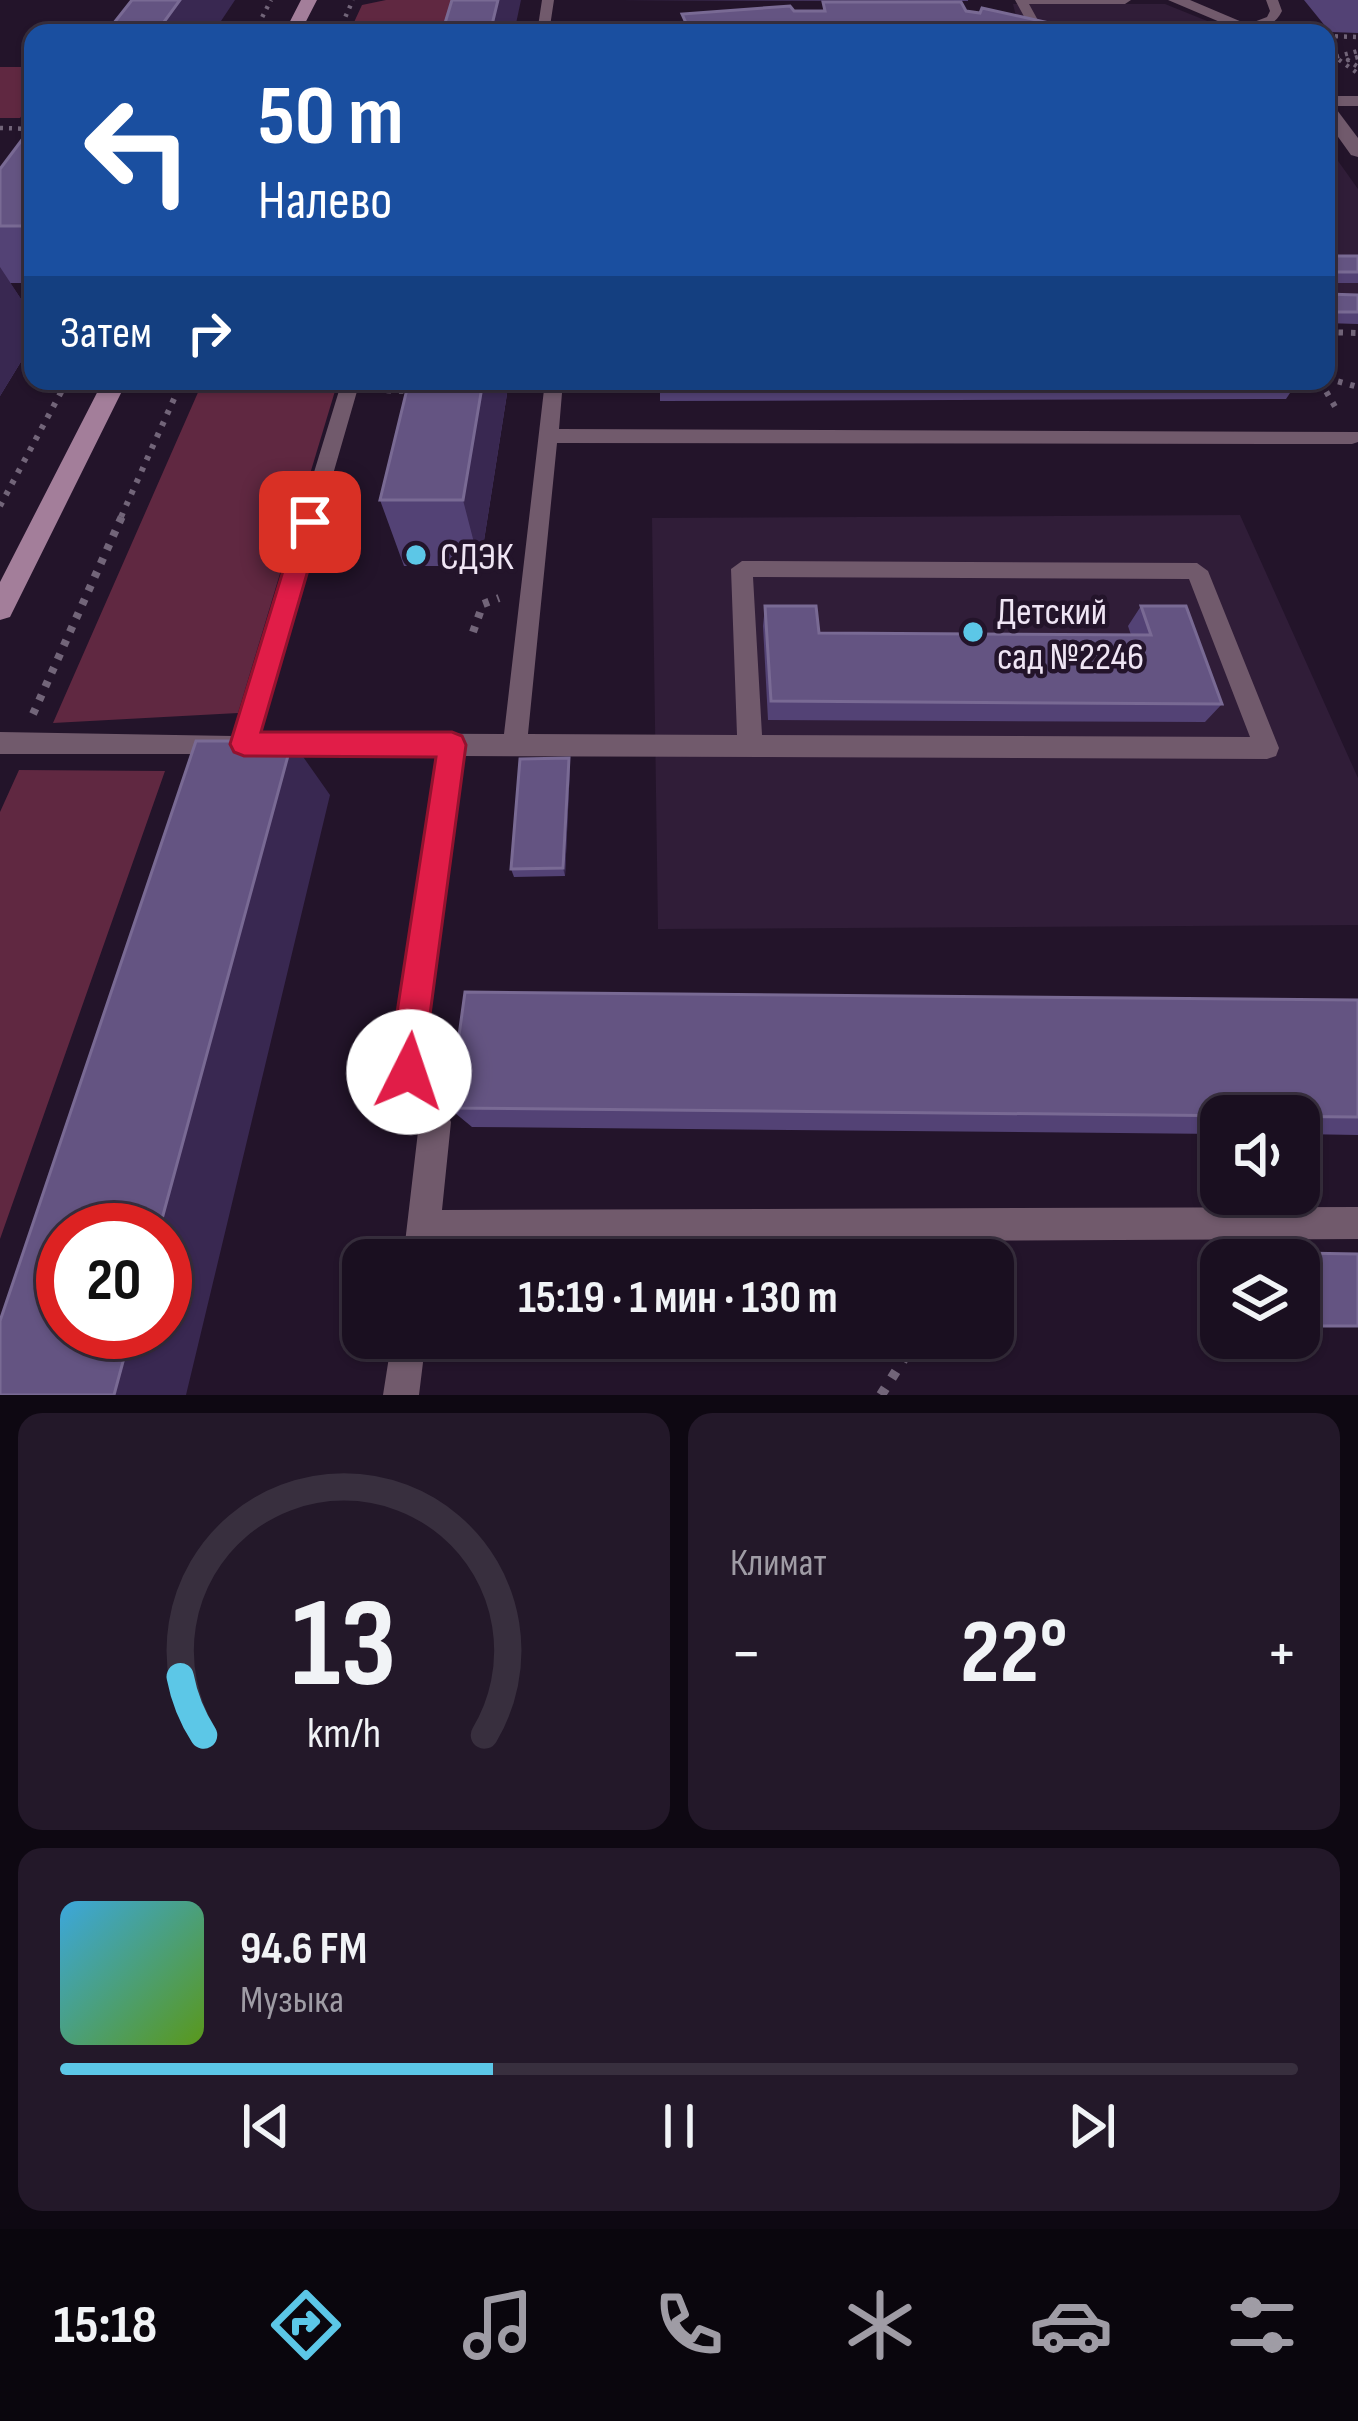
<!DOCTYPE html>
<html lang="ru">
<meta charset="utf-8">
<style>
:root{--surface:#1a0f20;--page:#231829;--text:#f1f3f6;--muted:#9f9ca5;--line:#382f3e;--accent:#5cc7e7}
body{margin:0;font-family:"Sofia Sans Condensed",sans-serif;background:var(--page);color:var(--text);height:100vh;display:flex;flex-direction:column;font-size:45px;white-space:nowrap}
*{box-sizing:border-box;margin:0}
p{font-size:39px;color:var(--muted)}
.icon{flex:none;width:66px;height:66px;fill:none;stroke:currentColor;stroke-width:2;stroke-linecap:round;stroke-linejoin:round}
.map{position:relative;height:1395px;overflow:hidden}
.details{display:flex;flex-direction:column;gap:18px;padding:18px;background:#0e0812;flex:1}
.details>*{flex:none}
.banner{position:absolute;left:24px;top:24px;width:1311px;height:366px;border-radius:24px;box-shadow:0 3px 9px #0004,0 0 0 3px var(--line);background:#1a4fa0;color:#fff;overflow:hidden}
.fabs{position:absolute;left:1200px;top:1095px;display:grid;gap:24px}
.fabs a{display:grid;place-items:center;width:120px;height:120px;border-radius:24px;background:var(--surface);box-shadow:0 3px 9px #0004,0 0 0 3px var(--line);font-size:60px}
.speed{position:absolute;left:36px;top:1203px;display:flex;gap:24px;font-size:60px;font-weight:700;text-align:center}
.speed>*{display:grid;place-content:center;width:156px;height:156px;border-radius:50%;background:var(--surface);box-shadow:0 3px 9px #0004,0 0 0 3px var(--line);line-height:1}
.speed .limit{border:18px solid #d22;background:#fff;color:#111}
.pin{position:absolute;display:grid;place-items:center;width:102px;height:102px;color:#fff;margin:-51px;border-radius:24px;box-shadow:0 6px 18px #0006}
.me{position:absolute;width:132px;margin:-66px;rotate:4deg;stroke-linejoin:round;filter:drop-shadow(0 0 9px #0008)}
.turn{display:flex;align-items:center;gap:42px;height:252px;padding:0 36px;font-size:54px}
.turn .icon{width:156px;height:156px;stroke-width:2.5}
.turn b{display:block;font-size:84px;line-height:102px}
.then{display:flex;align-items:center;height:114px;padding:0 36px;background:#0003;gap:24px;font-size:45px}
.big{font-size:90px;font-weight:700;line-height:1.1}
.details .widget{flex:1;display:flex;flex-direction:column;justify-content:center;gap:18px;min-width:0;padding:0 42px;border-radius:24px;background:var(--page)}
.details .dial{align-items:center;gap:0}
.dial svg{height:312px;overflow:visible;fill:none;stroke:var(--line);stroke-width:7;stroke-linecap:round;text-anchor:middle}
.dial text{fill:var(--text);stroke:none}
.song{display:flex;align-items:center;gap:36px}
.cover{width:144px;height:144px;border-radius:18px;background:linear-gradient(135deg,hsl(200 70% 55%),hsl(90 70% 35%))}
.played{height:12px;border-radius:6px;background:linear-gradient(90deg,var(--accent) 35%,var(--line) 35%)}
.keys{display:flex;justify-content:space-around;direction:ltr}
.heat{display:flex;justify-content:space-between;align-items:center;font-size:66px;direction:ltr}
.details .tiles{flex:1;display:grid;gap:18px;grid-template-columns:1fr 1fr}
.widget:last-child{grid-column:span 2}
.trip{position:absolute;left:342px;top:1239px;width:672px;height:120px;border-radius:24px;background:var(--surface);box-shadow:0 3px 9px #0004,0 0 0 3px var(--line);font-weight:700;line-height:120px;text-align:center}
.tabs{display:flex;height:192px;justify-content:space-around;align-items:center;background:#0a060d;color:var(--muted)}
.tabs .icon{width:84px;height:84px}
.tabs .selected{color:var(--accent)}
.tabs b{font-size:54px;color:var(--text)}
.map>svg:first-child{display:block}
.built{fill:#301d38}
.green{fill:#602841}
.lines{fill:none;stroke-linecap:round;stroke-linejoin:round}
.path-far3{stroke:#726579;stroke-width:4.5;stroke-dasharray:3 6;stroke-linecap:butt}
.path-far2{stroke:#726579;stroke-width:6;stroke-dasharray:4.5 8;stroke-linecap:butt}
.path-far1{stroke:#726579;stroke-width:8;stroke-dasharray:6 9;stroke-linecap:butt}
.path{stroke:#726579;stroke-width:10;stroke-dasharray:8 12;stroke-linecap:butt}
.lane{fill:#715a6c;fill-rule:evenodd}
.street{fill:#715a6c;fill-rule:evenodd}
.secondary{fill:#a37e9a;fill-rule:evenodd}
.wall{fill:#534275}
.shaded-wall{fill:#392851}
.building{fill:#645482;stroke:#796a94;stroke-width:3}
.route{fill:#e11d48;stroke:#92132f;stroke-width:3}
.poi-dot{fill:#5cc7e7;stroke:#23142a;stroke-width:4.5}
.labels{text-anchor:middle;stroke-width:9;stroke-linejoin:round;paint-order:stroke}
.poi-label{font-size:39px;fill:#efe5f4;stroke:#23142a;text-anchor:start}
</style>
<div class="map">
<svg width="1358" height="1395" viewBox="0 0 1358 1395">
<rect width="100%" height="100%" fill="#23142a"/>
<!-- built -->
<path class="built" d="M 1013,4 L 1165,4 L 1237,33 L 1020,33 Z
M 1326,144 L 1358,189 L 1358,324 L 1326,323 Z
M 1240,515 L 1358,778 L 1358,925 L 658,929 L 652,518 Z"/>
<!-- green -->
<path class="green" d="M 386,0 L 455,0 L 445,33 L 349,33 L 362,5 Z
M 0,67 L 33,67 L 33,101 L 20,118 L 0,118 Z
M 203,381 L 338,381 L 238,713 L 53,723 Z
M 19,770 L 165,771 L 0,1239 L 0,812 Z"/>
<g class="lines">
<!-- path-far3 -->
<path class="path-far3" d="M 254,33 L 271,0
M 338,33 L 353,0
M 1326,36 L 1358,37
M 1358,57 L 1348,60 L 1358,67
M 1356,72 L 1335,57 L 1358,51
M 0,128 L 33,129"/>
<!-- path-far2 -->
<path class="path-far2" d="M 1326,332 L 1358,333
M 1326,378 L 1358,387
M 1320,381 L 1337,410
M 374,390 L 413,391
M 0,506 L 67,381
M 121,517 L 182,381"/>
<!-- path-far1 -->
<path class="path-far1" d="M 473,632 L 483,604 L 499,598
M 33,714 L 123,514"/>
<!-- path -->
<path class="path" d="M 881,1395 L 917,1338"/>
<!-- lane -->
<path class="lane" d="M 542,0 L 554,0 L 549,33 L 537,33 Z
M 1015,0 L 1131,0 L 1125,4 L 1029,4 L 1045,33 L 1033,33 Z
M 1266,0 L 1278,0 L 1282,11 C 1276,24 1261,32 1246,31 L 1246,25 L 1267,17 L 1270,11 Z
M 342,381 L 360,381 L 257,737 L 266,733 L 504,734 L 545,381 L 563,381 L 559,429 L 1358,432 L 1358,442 L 1352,444 L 557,443 L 528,734 L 737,735 L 731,569 L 742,561 L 1197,563 L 1208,571 L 1279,748 L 1276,756 L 1267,759 L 463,756 L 422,1061 L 451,1122 L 442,1210 L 1358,1207 L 1358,1239 L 438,1243 L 437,1260 L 403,1260 L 419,1123 L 392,1062 L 438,755 L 266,755 L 254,746 L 244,777 L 235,780 L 226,777 L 222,769 L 227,754 L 0,754 L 0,732 L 233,736 ZM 753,577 L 1189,579 L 1250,737 L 762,735 Z
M 392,1338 L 426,1338 L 419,1395 L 383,1395 Z"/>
<!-- street -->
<path class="street" d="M 1168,0 L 1190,0 L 1268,33 L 1246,33 Z
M 1326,96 L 1358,96 L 1358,106 L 1334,106 L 1358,138 L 1358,157 L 1351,155 L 1326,120 Z"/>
<!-- secondary -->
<path class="secondary" d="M 301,0 L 317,0 L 300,33 L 284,33 Z
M 103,381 L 127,381 L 10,617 L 0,620 L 0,582 Z"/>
</g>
<!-- wall -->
<path class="wall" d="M 618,0 L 968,0 L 968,1 Z
M 1304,0 L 1358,0 L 1358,33 L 1330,32 Z
M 33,125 L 33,283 L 10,283 L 33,317 L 33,342 L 0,396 L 0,169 Z
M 1326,256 L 1358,256 L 1358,283 L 1326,283 Z
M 1326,294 L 1358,295 L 1358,324 L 1328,323 L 1332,330 L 1326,339 Z
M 509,381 L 480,566 L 404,566 L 380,500 Z
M 660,381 L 1298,381 L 1286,399 L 660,401 Z
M 765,606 L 819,633 L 1131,635 L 1128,626 L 1141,606 L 1222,704 L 1205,722 L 768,720 L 763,626 Z
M 570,767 L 565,876 L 514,877 L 511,869 Z
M 1358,1000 L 1358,1135 L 1299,1134 L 1299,1116 L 1221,1116 L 1221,1134 L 472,1127 L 449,1108 Z
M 1300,1253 L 1358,1326 L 1308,1325 L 1299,1295 L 1299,1260 L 1289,1260 L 1287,1254 Z"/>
<!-- shaded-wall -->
<path class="shaded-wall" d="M 180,0 L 235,0 L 213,33 L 156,33 Z
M 498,0 L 521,0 L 514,33 L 490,33 Z
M 33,212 L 33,241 L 24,226 Z
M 0,267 L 33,317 L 33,342 L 0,396 Z
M 483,381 L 509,381 L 480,566 L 463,500 Z
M 292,741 L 330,795 L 186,1395 L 114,1395 L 131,1332 L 165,1332 L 165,1230 L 159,1230 Z
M 569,758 L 570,767 L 565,876 L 563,868 Z"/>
<!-- building -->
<path class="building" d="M 132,0 L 180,0 L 156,33 L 106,33 Z
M 452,0 L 498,0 L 490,33 L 442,33 Z
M 823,2 L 961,2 L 966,11 L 980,13 L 982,8 L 1054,24 L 1050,33 L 677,33 L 674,24 L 686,23 L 682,14 L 790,6 L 794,11 L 825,11 Z
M 33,125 L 33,212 L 24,226 L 0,226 L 0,169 Z
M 1326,256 L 1358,256 L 1358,272 L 1326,272 Z
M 1326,294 L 1358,295 L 1358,312 L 1326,312 Z
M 409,381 L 483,381 L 463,500 L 380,500 Z
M 765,606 L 816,606 L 819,633 L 1151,635 L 1141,606 L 1186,606 L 1222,704 L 771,701 Z
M 196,741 L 292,741 L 159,1230 L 63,1230 L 63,1332 L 131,1332 L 114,1395 L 0,1395 L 0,1321 Z
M 569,758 L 563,868 L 511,869 L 520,759 Z
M 465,992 L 1358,1000 L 1358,1117 L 449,1108 Z
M 1300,1253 L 1358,1254 L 1358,1326 L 1322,1326 Z"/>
<!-- route -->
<path class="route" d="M 310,513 L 322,522 L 261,732 L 452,732 L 462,736 L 466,745 L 425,1052 L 426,1072 L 421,1084 L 409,1089 L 397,1084 L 391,1052 L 436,757 L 244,756 L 234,752 L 230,744 L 298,522 Z"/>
<!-- markers -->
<g class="poi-dot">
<circle cx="416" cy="555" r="12"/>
<circle cx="973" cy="632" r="12"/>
</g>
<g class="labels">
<!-- poi labels -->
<g class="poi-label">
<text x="440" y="569">СДЭК</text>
<text x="997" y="624">Детский<tspan x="997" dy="45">сад №2246</tspan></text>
</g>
</g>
</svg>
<div class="fabs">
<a><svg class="icon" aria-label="sound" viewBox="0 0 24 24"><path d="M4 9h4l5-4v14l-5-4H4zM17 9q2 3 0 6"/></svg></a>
<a><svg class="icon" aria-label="layers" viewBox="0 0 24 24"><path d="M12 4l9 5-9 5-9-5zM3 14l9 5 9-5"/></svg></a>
</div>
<div class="speed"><div class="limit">20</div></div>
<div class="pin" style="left:310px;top:522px;background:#d93025"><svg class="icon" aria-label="arrive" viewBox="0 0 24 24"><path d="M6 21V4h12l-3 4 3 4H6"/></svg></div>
<svg class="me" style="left:409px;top:1072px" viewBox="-20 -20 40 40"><circle r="19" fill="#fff"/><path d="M0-13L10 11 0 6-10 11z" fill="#e11d48"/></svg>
<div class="trip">15:19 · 1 мин · 130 m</div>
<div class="banner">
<div class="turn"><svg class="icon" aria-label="left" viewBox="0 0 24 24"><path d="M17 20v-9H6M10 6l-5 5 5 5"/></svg><div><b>50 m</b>Налево</div></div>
<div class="then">Затем<svg class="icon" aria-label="right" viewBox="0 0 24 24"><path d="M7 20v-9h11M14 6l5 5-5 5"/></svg></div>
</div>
</div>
<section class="details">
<div class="tiles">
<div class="widget dial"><svg viewBox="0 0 100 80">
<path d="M14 69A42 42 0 1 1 86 69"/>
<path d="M14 69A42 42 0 0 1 8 54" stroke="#5cc7e7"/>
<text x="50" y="56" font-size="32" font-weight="700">13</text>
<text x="50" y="72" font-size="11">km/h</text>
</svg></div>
<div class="widget"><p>Климат</p>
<div class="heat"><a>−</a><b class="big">22°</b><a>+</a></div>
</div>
<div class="widget">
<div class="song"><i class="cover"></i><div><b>94.6 FM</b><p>Музыка</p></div></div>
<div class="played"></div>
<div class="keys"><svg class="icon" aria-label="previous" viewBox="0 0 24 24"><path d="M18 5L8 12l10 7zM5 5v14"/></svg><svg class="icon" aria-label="pause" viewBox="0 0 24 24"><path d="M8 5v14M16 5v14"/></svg><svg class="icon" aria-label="next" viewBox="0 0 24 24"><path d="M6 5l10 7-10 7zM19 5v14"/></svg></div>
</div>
</div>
</section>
<nav class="tabs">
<b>15:18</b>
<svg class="icon selected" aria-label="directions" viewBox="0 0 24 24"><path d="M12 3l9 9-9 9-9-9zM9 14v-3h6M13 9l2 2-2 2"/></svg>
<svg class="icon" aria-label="music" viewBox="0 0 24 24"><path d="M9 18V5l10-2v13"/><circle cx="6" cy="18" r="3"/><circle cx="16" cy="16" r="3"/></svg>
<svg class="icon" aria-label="phone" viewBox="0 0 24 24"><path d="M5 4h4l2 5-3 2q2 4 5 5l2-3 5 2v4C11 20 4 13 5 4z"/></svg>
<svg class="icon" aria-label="climate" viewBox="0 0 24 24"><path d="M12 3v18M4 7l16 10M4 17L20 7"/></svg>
<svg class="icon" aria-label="car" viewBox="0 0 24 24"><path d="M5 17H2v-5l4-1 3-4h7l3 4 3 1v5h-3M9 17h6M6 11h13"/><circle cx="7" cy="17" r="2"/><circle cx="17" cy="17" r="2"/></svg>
<svg class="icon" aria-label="filters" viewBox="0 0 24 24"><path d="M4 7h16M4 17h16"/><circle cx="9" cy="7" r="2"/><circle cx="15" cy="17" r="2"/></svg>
</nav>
